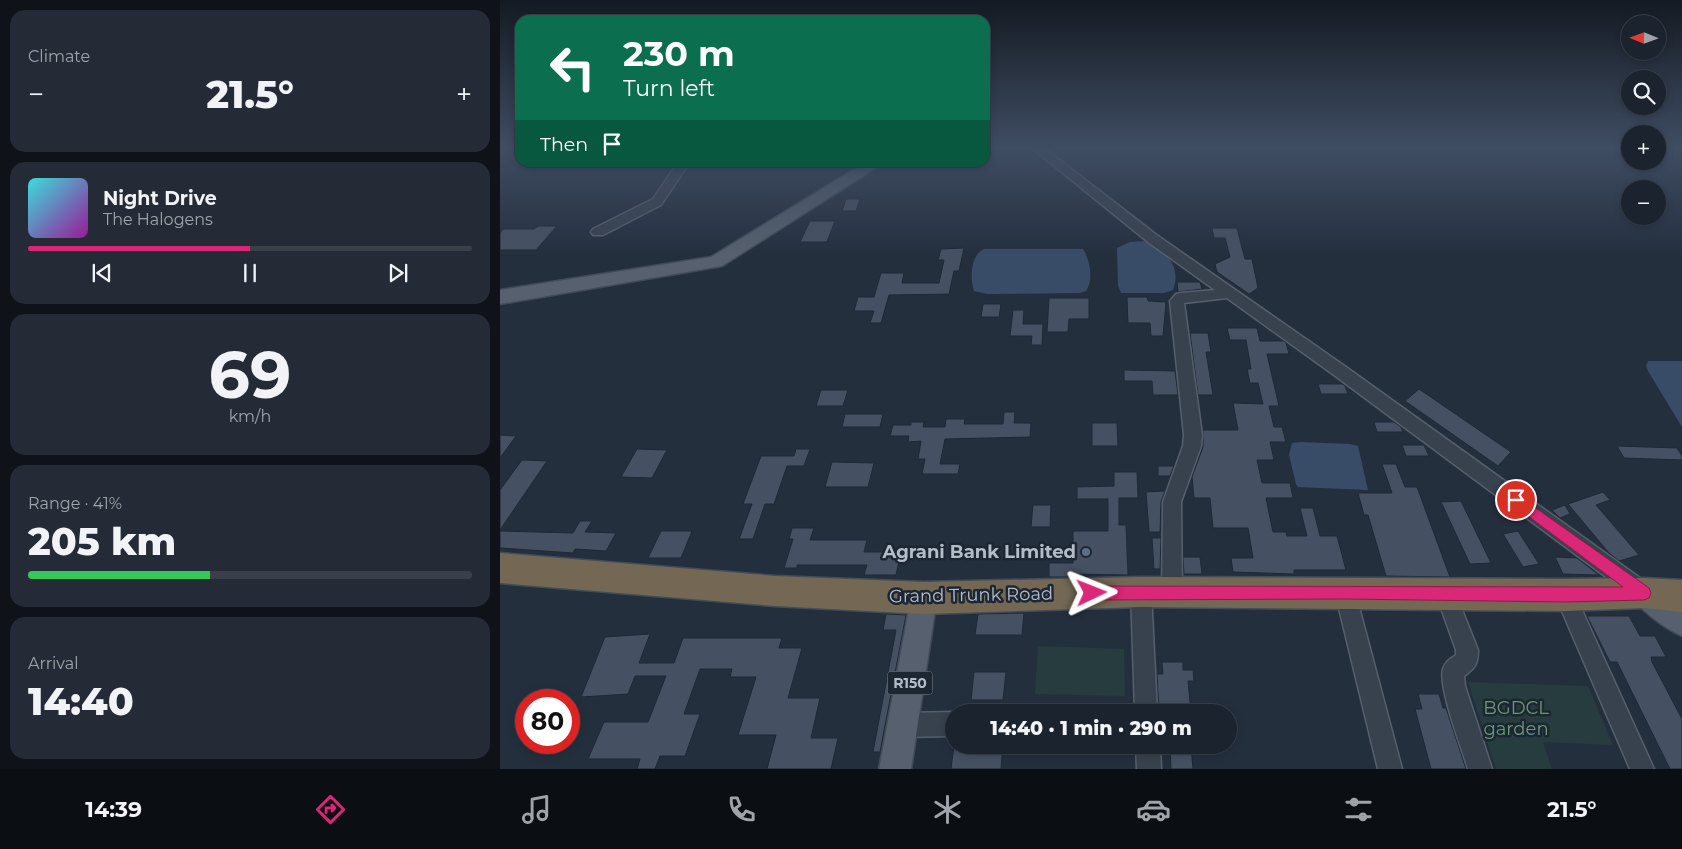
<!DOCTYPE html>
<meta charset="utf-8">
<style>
:root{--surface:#1b232e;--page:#242b36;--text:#f1f3f6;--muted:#a0a4aa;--line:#39404a;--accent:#db2777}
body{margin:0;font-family:Montserrat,sans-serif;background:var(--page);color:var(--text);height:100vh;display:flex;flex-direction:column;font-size:19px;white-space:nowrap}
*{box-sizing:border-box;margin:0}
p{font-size:16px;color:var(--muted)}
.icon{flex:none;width:28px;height:28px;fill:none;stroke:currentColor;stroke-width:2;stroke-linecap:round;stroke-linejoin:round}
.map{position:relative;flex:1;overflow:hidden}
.panel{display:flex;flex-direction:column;gap:10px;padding:10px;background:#0f1319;width:500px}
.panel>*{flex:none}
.top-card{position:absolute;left:15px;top:15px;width:475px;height:152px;border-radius:15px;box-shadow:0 2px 8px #0003,0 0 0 1px var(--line);background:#0b6e4f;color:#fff;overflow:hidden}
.needle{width:32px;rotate:271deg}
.fabs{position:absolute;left:1121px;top:15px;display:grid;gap:10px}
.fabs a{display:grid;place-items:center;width:45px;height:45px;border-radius:50%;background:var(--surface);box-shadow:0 2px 8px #0003,0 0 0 1px var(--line);font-size:25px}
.speed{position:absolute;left:15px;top:689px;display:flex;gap:10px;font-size:25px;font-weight:700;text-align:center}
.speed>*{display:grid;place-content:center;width:65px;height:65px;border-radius:50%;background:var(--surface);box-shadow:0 2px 8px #0003,0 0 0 1px var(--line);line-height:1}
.speed .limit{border:8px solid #d22;background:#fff;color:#111}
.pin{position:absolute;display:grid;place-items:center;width:42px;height:42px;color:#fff;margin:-21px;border:2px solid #fff;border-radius:50%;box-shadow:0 1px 5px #0007}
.me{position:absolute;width:55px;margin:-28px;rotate:88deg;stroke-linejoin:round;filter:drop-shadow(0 0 4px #0008)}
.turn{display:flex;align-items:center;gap:18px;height:105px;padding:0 25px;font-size:22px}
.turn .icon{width:65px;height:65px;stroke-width:2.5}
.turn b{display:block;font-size:35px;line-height:42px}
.then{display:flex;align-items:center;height:48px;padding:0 25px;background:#0003;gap:10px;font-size:19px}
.big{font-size:38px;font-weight:800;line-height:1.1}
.panel .widget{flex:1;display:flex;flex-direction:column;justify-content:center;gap:8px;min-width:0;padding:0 18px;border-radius:15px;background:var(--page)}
.panel .dial{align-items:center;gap:0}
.dial b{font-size:65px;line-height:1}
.song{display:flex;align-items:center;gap:15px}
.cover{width:60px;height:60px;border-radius:8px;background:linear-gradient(135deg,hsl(180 70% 55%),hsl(300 70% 35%))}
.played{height:5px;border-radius:2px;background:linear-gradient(90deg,var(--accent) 50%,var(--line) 50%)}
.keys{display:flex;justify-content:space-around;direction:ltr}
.heat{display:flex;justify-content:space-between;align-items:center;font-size:28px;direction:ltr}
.charge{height:8px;border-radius:4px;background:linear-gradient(90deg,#34c759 41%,var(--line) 0)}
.trip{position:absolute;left:445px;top:704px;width:292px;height:50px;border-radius:25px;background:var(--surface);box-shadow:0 2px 8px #0003,0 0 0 1px var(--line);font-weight:800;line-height:50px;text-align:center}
.tabs{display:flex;height:80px;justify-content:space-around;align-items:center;background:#0b0e12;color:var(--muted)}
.tabs .icon{width:35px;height:35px}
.tabs .selected{color:var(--accent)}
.tabs b{font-size:22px;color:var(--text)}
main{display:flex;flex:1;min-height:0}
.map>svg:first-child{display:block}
.green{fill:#263c3f}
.water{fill:#394c67}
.building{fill:#455162;stroke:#1f2835}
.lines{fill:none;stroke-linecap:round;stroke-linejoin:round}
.minor-casing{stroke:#565f6c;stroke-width:3}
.major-casing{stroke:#414a57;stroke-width:3}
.highway-casing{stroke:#434c59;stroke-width:3}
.minor{fill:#38414e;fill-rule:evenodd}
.major{fill:#56606e;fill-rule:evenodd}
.highway{fill:#746855;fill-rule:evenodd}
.route{fill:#db2777;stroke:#8e194d}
.service-dot{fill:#5c6f8a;stroke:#1d2633;stroke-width:2}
.labels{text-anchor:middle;stroke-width:5;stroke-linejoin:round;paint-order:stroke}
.shield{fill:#1d2633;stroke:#878f9c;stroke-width:1}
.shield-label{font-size:14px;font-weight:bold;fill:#b4bcc9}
.near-poi-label{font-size:18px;font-weight:bold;fill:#b4bcc9;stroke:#1d2633;text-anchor:end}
.near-street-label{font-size:18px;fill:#b4bcc9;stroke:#1d2633}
.near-park-label{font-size:18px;fill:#6b9a76;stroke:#1d2633}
</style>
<main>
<section class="panel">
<div class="widget"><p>Climate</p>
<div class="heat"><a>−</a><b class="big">21.5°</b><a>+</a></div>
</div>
<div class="widget">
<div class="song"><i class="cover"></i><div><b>Night Drive</b><p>The Halogens</p></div></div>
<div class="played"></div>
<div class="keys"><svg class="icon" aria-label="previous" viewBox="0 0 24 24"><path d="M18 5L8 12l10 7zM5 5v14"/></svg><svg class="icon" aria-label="pause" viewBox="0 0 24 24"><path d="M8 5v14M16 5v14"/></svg><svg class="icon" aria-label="next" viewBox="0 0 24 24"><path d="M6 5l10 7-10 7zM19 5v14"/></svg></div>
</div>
<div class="widget dial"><b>69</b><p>km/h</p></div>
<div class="widget"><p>Range · 41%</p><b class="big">205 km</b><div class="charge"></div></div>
<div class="widget"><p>Arrival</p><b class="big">14:40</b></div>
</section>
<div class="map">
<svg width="1182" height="769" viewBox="0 0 1182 769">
<rect width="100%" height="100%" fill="#242f3e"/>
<!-- green -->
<path class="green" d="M 538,646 L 624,649 L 625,696 L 535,694 Z
M 968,682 L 1088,686 L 1113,745 L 1043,742 L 1052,769 L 996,769 Z"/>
<!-- water -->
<path class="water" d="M 645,241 C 666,251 682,266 673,290 L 664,293 L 621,293 L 618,285 L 617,248 L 630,242 Z
M 484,249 L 583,249 C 590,260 594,280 586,291 L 580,293 L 488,294 L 474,291 C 470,279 470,255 484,249 Z
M 1148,361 L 1182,361 L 1182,427 L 1148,371 L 1146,366 Z
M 801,442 L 850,444 L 858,446 L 868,490 L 798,487 L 796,484 L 789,455 L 792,443 Z"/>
<!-- building -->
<path class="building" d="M 346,199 L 360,199 L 356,211 L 342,211 Z
M 310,221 L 335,221 L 327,242 L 300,242 Z
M 38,226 L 57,226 L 36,250 L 0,250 L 0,233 L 3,229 L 34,229 Z
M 712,228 L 737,228 L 745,259 L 752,259 L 758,288 L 749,294 L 717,272 L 715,264 L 730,257 L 725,238 L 714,238 Z
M 464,248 L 459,271 L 454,271 L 449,294 L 389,295 L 381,323 L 370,323 L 374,311 L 354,311 L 358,297 L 374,297 L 381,273 L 404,273 L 402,283 L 439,283 L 444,260 L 438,260 L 441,249 Z
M 677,282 L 700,282 L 702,289 L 678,292 Z
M 627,297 L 647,297 L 648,301 L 666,302 L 663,336 L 651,336 L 650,323 L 628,323 Z
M 549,298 L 589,298 L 589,319 L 569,319 L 568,332 L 547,332 Z
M 483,304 L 501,304 L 499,317 L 481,317 Z
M 513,310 L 524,310 L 523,324 L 543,324 L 542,345 L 531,345 L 532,336 L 510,336 Z
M 727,328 L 757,328 L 760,341 L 784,341 L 786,343 L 789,354 L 767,354 L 779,406 L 769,406 L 774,427 L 782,427 L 786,442 L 770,442 L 774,460 L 757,460 L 762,483 L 790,483 L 793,498 L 766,498 L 773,532 L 786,532 L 787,536 L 807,536 L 800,508 L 813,508 L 820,536 L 837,536 L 846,570 L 794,570 L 794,574 L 733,572 L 731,558 L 753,558 L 748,528 L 713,528 L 710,498 L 694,498 L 692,477 L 703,447 L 703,430 L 738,430 L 733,403 L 763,404 L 758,383 L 750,383 L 747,369 L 751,369 L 746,340 L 730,340 Z
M 690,333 L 708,333 L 711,352 L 706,352 L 713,395 L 698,395 Z
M 624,370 L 675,371 L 678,395 L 653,395 L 652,381 L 624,381 Z
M 818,384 L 843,384 L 845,386 L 848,394 L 821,394 Z
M 919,389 L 1011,452 L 998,466 L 905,401 Z
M 321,390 L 348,390 L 343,406 L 316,406 Z
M 504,412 L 515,412 L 514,423 L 531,423 L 530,437 L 445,439 L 440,464 L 460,464 L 458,474 L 422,474 L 425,459 L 418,459 L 421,441 L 408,442 L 409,436 L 390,436 L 393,425 L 411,425 L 411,422 L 424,422 L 423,427 L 445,427 L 446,419 L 465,419 L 464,424 L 503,424 Z
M 345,414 L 383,414 L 380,427 L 342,427 Z
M 874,422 L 894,422 L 901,427 L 903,432 L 877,432 Z
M 592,423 L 617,423 L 618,446 L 592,446 Z
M 0,435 L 16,436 L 0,458 Z
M 902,445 L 924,445 L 929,456 L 906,456 Z
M 1117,446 L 1177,448 L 1182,456 L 1182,460 L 1124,458 Z
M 137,449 L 167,450 L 152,478 L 121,477 Z
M 296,449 L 310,449 L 304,466 L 287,466 L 274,504 L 265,504 L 253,539 L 239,539 L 252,504 L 243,504 L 261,456 L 294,456 Z
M 22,460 L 47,461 L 0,530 L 0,490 Z
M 332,462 L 374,463 L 368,487 L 325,487 Z
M 882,464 L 896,464 L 905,487 L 917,487 L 950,577 L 886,576 L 868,515 L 864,515 L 858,493 L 892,493 Z
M 658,466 L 674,466 L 670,476 L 658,476 Z
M 614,472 L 637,472 L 638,498 L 619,498 L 619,525 L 626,525 L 628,575 L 568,574 L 568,577 L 549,577 L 549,563 L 573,563 L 573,531 L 608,531 L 608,499 L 577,499 L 577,487 L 614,486 Z
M 665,491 L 661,502 L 660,532 L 649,532 L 646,492 Z
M 1103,492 L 1110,500 L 1096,505 L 1139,555 L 1119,561 L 1109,553 L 1068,504 Z
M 961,501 L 991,563 L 970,564 L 941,502 Z
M 533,505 L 551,505 L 550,527 L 531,527 Z
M 1065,505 L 1070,514 L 1060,518 L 1052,510 Z
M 80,521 L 92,521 L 85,532 L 116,533 L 106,551 L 75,549 L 73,553 L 0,548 L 0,531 L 73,533 Z
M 292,528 L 314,528 L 310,540 L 367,540 L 364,552 L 401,552 L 396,575 L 364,575 L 367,565 L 297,565 L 297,568 L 284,568 L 293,539 L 289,539 Z
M 161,531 L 192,531 L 181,558 L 148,558 Z
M 1018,531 L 1039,564 L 1023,567 L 1003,534 Z
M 652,538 L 661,538 L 660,569 L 654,569 Z
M 683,557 L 700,557 L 702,574 L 684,574 Z
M 1055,557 L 1077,558 L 1099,575 L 1063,574 Z
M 524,613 L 522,635 L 475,635 L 478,614 Z
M 386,614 L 406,615 L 380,752 L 373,752 L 396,630 L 383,630 Z
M 1087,616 L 1129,616 L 1140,636 L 1155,636 L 1166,657 L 1151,657 L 1152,662 L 1182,719 L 1182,769 L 1170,769 L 1117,662 L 1110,662 Z
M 150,634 L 139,663 L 174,663 L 183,638 L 282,638 L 279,648 L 302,648 L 288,698 L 320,698 L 311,738 L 338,738 L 331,769 L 267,769 L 276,735 L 238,735 L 256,677 L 230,677 L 232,669 L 200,669 L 184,714 L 200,714 L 185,756 L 160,756 L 155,769 L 137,769 L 140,759 L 88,759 L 104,722 L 148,722 L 166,676 L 135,676 L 128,694 L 81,697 L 105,637 Z
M 662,662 L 683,662 L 683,670 L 693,670 L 694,681 L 688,681 L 691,712 L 659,712 L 657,674 L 663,674 Z
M 474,672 L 506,672 L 503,700 L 471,700 Z
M 918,694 L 939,694 L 943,708 L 946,708 L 966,769 L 931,769 L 915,709 L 922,709 Z
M 454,745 L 503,745 L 501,769 L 451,769 Z
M 670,745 L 691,745 L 693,769 L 671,769 Z"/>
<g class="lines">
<!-- minor casing -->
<g class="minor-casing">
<path id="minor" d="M 532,148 L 544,148 L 658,236 L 846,367 L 1147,583 L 1150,590 L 1147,597 L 1140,600 L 1133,597 L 834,375 L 727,298 L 684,303 L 702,435 L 701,446 L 681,502 L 682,592 L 679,599 L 672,602 L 665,599 L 662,592 L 663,502 L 683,446 L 684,435 L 670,301 L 676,294 L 681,293 L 715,290 L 648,242 Z
M 178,162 L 190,162 L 161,205 L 103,235 L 93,235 L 91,232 L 93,229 L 153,199 Z
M 641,582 L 648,585 L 651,592 L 657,712 L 635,712 L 631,592 L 634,585 Z
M 845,582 L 852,585 L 855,592 L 902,769 L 878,769 L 835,592 L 838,585 Z
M 946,584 L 953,587 L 978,650 C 978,664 975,668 964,676 L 965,686 L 992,769 L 968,769 C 962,749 938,687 943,669 C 945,662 950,659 956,655 L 956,650 L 936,594 L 939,587 Z
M 1065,585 L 1072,588 L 1154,769 L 1130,769 L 1055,595 L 1058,588 Z
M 454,712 L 454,736 L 402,737 L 394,733 L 390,725 L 394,717 L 402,713 Z
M 636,745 L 660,745 L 661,769 L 637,769 Z"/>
</g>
<!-- major casing -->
<g class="major-casing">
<path id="major" d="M 366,162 L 385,162 L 222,266 L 0,304 L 0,290 L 211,257 Z
M 1144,580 L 1153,584 L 1182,605 L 1182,636 C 1166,629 1137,609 1131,593 L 1135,584 Z
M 424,585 L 434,589 L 437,598 L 411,769 L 379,769 L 411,598 L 414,589 Z"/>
</g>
<!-- highway casing -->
<g class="highway-casing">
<path id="highway" d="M 0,553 L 275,576 L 424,582 L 641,577 L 1065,579 L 1144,578 L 1182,580 L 1182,612 L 1144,608 L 1065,611 L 641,607 L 424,614 L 275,606 L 0,583 Z"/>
</g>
<!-- minor -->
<use href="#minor" class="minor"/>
<!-- major -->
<use href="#major" class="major"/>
<!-- highway -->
<use href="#highway" class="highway"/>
</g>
<!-- sky -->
<linearGradient id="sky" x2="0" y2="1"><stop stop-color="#141a22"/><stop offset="0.58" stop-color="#3f4d63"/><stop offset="1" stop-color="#3f4d63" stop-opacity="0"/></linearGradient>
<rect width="1182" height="255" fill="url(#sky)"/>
<!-- route -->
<path class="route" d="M 1016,494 L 1149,588 L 1151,593 L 1149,598 L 1144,600 L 1065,602 L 845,599 L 592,600 L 587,598 L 585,593 L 587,588 L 592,586 L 1123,587 L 1012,504 L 1010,500 L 1012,496 Z"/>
<!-- markers -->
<circle class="service-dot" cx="586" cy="552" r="5"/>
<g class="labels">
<!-- shield labels -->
<rect class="shield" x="387.5" y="671.5" width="45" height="23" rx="4"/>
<g class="shield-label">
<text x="410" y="688">R150</text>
</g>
<!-- near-poi labels -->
<g class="near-poi-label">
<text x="576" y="558">Agrani Bank Limited</text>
</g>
<!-- near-street labels -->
<g class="near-street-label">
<text transform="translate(471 595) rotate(-1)" y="6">Grand Trunk Road</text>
</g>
<!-- near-park labels -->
<g class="near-park-label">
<text x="1016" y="714">BGDCL<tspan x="1016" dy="21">garden</tspan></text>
</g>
</g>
</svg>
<div class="fabs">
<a><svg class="needle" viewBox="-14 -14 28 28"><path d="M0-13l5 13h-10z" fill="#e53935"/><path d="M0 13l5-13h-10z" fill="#a0a4aa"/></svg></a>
<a><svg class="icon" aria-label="search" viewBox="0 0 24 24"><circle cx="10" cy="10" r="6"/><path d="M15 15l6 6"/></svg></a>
<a>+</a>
<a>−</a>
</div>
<div class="speed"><div class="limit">80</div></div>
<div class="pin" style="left:1016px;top:500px;background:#d93025"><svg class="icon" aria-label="arrive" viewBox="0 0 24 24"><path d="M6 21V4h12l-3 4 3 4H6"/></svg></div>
<svg class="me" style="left:592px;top:593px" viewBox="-20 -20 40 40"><path d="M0-17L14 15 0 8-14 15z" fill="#db2777" stroke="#fff" stroke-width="4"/></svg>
<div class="trip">14:40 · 1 min · 290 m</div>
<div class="top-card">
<div class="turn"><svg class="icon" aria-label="left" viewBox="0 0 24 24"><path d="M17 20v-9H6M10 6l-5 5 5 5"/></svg><div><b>230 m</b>Turn left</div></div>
<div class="then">Then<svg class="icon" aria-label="arrive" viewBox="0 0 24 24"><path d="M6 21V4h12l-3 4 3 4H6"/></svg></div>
</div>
</div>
</main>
<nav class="tabs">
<b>14:39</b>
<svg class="icon selected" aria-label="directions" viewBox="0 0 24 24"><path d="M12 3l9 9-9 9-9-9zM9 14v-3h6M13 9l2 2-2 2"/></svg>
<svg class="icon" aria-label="music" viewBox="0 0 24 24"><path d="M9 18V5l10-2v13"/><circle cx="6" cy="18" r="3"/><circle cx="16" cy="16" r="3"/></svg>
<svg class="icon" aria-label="phone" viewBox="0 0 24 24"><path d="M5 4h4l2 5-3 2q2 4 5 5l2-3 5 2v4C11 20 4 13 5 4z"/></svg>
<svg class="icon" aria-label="climate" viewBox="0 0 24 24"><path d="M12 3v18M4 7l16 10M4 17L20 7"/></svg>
<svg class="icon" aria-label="car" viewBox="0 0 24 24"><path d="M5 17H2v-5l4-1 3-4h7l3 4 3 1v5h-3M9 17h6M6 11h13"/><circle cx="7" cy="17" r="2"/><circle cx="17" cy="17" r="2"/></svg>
<svg class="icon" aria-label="filters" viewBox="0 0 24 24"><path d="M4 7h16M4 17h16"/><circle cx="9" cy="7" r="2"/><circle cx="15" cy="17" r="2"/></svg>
<b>21.5°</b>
</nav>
